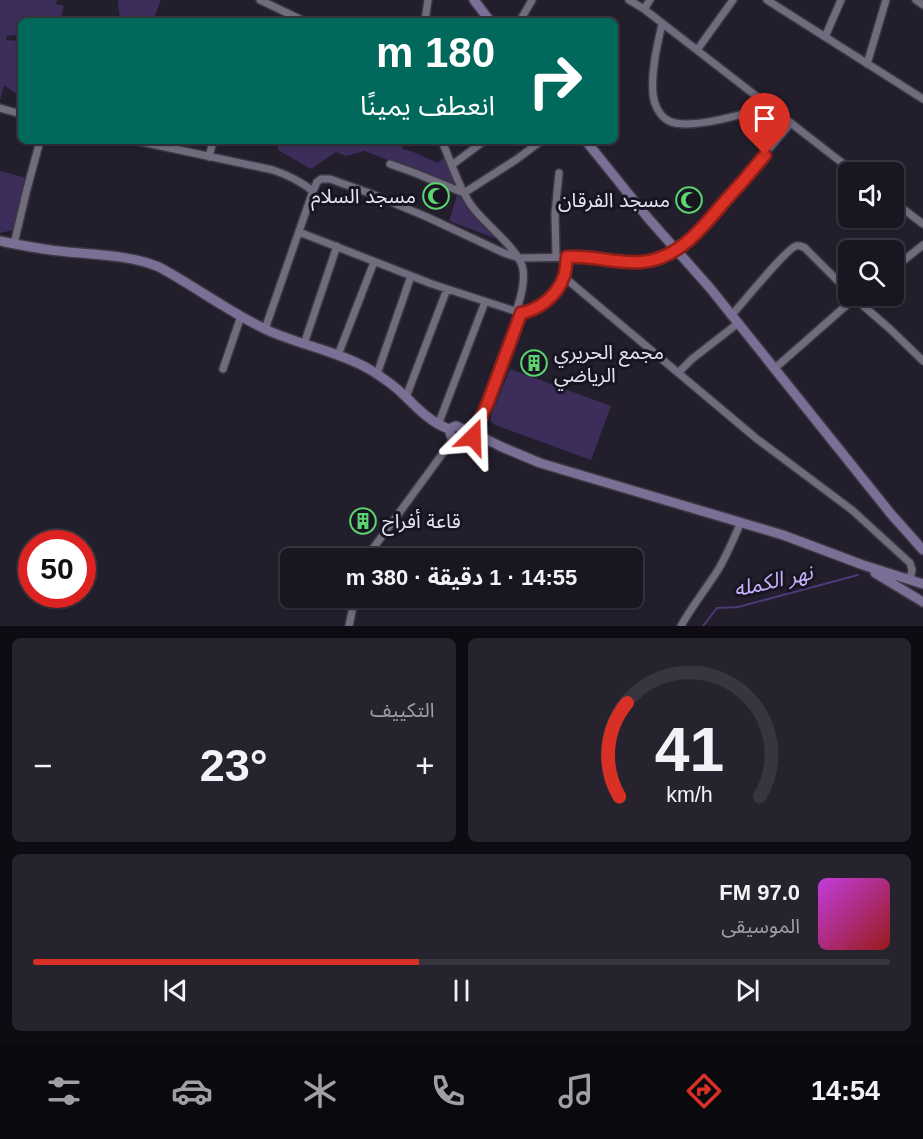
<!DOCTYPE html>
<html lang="ar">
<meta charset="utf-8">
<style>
:root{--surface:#1a1621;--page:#27232e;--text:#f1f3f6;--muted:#9f9fa5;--line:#38353f;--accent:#d93025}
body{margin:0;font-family:Arial,"Noto Sans Arabic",sans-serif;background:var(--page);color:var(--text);direction:rtl;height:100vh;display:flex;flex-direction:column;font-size:22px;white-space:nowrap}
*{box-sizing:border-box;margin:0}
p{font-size:20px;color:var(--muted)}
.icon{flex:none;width:33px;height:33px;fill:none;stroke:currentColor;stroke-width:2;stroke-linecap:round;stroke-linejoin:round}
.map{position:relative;height:626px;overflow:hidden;direction:ltr}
.sheet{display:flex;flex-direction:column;gap:12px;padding:12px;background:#0e0c12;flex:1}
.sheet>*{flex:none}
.guide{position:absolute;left:18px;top:18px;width:600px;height:126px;border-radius:9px;box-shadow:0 2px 4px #0004,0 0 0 2px var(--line);direction:rtl;background:#00695c;color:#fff;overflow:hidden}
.fabs{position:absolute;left:838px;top:162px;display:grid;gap:12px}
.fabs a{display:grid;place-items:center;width:66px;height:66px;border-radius:9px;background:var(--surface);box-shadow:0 2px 4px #0004,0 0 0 2px var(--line);font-size:30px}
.speed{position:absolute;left:18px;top:530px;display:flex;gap:12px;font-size:30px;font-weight:700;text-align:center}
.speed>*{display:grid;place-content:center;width:78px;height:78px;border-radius:50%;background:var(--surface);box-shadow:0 2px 4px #0004,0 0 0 2px var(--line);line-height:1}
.speed .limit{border:9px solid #d22;background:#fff;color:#111}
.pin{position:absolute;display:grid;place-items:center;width:51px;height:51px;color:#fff;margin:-62px -26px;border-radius:50% 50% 50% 0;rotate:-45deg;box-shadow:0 0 6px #0007}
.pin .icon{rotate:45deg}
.me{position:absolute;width:66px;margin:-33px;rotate:22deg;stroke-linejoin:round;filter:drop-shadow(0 0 4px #0008)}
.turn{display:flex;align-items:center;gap:21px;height:126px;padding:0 24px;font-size:27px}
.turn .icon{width:78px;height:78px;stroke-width:2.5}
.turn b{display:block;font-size:42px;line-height:51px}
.big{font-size:45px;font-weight:700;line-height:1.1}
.sheet .card{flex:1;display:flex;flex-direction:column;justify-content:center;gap:9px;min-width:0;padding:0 21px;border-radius:9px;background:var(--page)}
.sheet .dial{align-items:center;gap:0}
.dial svg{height:156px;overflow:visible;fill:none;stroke:var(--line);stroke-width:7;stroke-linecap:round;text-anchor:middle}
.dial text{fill:var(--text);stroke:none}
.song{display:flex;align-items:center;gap:18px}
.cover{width:72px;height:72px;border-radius:9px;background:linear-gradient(135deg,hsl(290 70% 55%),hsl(0 70% 35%))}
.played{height:6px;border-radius:3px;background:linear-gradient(90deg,var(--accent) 45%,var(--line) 45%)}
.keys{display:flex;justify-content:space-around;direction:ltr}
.heat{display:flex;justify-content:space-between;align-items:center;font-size:33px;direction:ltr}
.sheet .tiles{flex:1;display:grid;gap:12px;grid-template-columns:1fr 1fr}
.card:last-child{grid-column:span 2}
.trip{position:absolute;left:280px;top:548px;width:363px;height:60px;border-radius:9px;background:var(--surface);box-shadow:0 2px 4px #0004,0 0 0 2px var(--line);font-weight:700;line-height:60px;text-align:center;direction:rtl}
.dock{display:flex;height:96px;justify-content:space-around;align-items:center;background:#0a090d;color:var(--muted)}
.dock .icon{width:42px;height:42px}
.dock .selected{color:var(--accent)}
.dock b{font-size:27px;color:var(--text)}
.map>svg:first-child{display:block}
.green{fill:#3c2d5b}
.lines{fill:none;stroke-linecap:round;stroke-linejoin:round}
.stream{stroke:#4d3977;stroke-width:2}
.street-casing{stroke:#3b3844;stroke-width:10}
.secondary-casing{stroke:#3b3844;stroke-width:12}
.street{stroke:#706c7d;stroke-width:7}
.secondary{stroke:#7a7095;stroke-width:9}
.route-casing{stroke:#8d1f18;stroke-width:15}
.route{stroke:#d93025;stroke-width:10}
.labels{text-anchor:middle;stroke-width:6;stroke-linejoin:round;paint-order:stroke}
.poi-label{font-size:20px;fill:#e6e4ee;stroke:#181522;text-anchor:end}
.water-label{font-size:21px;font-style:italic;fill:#c7b2fd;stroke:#181522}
</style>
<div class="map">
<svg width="923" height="626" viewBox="0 0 923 626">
<rect width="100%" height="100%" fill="#221e2c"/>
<!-- green -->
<path class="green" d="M 0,0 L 57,0 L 56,4 L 64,6 L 60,21 L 21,21 L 21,35 L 7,36 L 6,40 L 21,41 L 21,84 L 19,96 L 4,85 L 0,101 Z
M 118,0 L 161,0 L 153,21 L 120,21 Z
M 278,141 L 401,141 L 403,149 L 416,153 L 437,163 L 444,158 L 447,158 L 457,184 L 453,186 L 365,151 L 346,156 L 336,152 L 311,169 L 278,150 Z
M 0,171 L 27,178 L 13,230 L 0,233 Z
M 457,195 L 461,196 L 497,239 L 449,221 Z
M 510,369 L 611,406 L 591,460 L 495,425 L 490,421 L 492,413 Z"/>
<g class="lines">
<!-- stream -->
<path class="stream" d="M 703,626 L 717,608 L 738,607 L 858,575"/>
<!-- street casing -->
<g class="street-casing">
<path id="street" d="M 260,0 L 304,21
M 629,0 L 644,9 L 854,172
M 767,0 L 923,99
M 916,0 L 923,5
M 644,9 L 650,0
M 425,21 L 428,0
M 520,21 L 532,0
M 662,24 C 657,46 651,71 653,94 C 654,104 659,116 669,121 C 690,131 746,113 770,107
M 825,37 L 841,0
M 697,50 L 733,0
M 867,64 L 886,0
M 0,108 L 21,114
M 137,141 L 273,170 C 288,175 300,181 313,191
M 442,141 C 451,162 458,186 471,205 C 484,224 521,250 523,270 C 525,284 520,299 516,312
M 209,157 L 213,141
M 390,164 L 415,173 L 464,193 L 517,159 L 541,141
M 452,165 L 484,141
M 894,202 L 923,224
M 299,232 L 432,284 L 521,313 C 539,310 558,294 564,276 C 566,271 566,263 566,257
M 14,244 L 27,189 L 40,141
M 556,257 L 555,213 L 559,173
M 894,268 L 923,245
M 564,277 L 757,439 L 852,510 L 910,563 L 912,570 L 910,580
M 852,296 L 890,329 L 923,361
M 731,316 C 741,305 786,249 796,246 C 801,245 801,246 805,248 L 849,292
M 265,329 L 313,191 L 317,182 L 321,179 L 330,179 L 372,194 L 427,217 L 504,253 L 519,258 L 581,257 L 626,262 L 643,262 L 667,255 L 686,243 L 722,204 L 791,123
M 304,344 L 337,246
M 338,355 L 374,262
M 223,369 L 241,316
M 774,369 L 857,296
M 678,373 L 692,359 L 737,324
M 377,374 L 411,276
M 406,397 L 447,289
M 438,425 L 485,302
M 471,431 L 480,420 L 488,402 L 521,313
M 366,558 L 454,438
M 349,626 L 355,597
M 681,626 C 692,606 706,589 718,570 C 727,555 734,538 741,522"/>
</g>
<!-- secondary casing -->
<g class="secondary-casing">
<path id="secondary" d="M 474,0 L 490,21
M 586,141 L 648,218 L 710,288 L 891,514 L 923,550
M 0,241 C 20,245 39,249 59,251 C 93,255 127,254 159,267 C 196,287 229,312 267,330 C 300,345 337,351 369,369 C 382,377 395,386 406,397 C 419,410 432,423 449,429
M 456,426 L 473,433 L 470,441 L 459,440 L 451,436 L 449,429 Z
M 473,433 L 502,447 L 540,463 L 783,535 L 863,565 L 923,584
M 875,573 L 923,602"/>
</g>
<!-- street -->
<use href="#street" class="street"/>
<!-- secondary -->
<use href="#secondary" class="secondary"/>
</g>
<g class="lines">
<!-- route casing -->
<g class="route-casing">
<path id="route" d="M 473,437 L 473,433 L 471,430 L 480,420 L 488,402 L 521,313 C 539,310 558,295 564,276 C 566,271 566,263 567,257 C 592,255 616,264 641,262 C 678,260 703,227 725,201 C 739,186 752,171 765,155"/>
</g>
<!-- route -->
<use href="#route" class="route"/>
</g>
<!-- icons -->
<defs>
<g id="mosque-ring" transform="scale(1.35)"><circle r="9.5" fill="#181522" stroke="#5bd56d" stroke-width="1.5"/><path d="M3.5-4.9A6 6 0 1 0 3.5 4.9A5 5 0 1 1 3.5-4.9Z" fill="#5bd56d"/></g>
<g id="building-ring" transform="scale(1.35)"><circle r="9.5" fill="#181522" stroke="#5bd56d" stroke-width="1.5"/><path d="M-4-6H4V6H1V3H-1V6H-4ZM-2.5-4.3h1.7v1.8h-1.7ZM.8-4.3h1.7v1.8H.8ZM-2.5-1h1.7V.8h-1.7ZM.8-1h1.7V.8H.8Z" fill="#5bd56d"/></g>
</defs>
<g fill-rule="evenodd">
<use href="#mosque-ring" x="436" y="196"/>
<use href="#mosque-ring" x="689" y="200"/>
<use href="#building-ring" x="534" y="363"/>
<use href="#building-ring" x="363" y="521"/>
</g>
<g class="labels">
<!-- poi labels -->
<g class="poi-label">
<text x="416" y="203">مسجد السلام</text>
<text x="670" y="207">مسجد الفرقان</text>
<text x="554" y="359" text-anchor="start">مجمع الحريري<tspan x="554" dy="23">الرياضي</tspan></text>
<text x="382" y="528" text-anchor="start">قاعة أفراح</text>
</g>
<!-- water labels -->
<g class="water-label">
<text transform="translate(773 581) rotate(-13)" y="7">نهر الكمله</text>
</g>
</g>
</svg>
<div class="fabs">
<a><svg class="icon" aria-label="sound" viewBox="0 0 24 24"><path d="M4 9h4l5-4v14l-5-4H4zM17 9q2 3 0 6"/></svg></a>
<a><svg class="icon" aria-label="search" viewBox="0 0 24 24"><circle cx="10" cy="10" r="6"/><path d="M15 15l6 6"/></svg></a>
</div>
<div class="speed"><div class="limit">50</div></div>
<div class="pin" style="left:765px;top:155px;background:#d93025"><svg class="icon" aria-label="arrive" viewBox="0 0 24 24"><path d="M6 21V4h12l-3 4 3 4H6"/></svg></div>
<svg class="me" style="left:473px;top:437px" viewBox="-20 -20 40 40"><path d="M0-17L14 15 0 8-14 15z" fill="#d93025" stroke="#fff" stroke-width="4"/></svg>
<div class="trip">14:55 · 1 دقيقة · 380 m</div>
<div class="guide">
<div class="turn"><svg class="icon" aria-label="right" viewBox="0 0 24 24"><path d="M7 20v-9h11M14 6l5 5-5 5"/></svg><div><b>180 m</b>انعطف يمينًا</div></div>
</div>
</div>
<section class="sheet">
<div class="tiles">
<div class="card dial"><svg viewBox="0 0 100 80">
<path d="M14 69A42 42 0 1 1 86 69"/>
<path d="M14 69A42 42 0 0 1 18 21" stroke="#d93025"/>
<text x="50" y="56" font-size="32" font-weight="700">41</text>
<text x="50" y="72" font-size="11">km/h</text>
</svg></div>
<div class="card"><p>التكييف</p>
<div class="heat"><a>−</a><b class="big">23°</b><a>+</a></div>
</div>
<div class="card">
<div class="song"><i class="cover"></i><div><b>97.0 FM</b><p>الموسيقى</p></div></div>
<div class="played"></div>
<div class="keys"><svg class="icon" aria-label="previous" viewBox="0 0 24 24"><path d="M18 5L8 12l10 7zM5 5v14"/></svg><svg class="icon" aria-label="pause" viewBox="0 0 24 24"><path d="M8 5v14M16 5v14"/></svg><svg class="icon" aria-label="next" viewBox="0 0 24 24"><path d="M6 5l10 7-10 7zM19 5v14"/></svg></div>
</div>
</div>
</section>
<nav class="dock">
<b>14:54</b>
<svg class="icon selected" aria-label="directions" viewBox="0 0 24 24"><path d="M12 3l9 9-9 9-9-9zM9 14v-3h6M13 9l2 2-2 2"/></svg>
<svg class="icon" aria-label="music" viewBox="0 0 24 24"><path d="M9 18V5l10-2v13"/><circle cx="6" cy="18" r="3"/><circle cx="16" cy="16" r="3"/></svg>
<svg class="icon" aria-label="phone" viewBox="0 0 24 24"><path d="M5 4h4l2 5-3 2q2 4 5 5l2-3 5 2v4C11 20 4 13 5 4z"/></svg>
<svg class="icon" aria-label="climate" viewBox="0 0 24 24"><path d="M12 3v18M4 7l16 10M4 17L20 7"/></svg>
<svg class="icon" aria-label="car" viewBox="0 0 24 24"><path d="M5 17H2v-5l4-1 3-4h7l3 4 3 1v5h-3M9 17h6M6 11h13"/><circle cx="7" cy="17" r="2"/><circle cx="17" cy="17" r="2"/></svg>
<svg class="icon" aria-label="filters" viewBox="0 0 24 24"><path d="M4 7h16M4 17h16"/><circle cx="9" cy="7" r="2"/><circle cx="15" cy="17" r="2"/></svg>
</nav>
